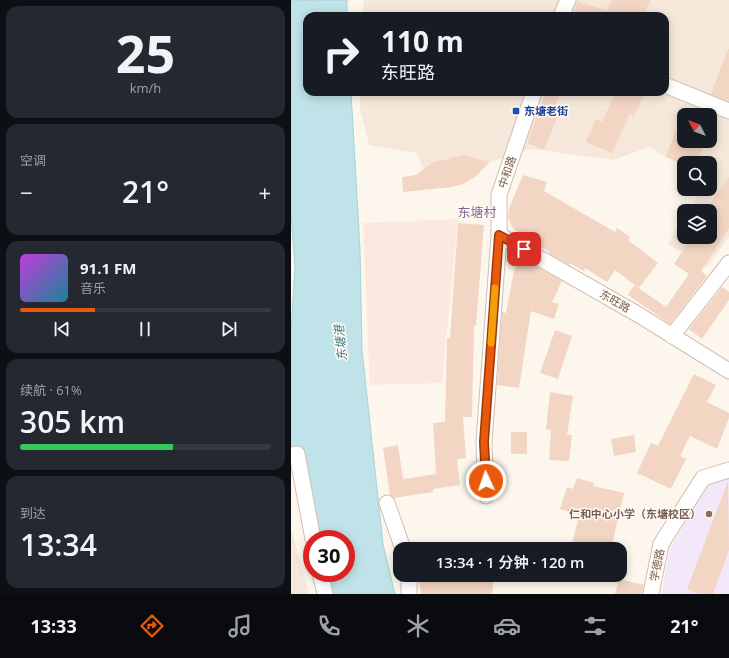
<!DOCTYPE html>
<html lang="zh">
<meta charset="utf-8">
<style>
:root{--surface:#171b24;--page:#242831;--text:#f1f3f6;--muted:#9ea1a6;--line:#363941;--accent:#ea580c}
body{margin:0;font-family:"Open Sans","Noto Sans SC",sans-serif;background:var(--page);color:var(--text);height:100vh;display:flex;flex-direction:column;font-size:15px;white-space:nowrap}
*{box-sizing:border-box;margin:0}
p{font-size:13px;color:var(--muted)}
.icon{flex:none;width:22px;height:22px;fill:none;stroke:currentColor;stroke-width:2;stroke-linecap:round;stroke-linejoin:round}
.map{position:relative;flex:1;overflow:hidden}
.details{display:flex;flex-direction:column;gap:6px;padding:6px;background:#0d0f14;width:291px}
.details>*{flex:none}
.banner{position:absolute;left:12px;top:12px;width:366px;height:84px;border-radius:12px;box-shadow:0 2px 10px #0003;background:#171b24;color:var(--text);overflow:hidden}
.needle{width:26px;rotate:312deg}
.buttons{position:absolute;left:386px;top:108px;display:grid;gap:8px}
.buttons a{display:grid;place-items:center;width:40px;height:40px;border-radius:8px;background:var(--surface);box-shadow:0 2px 10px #0003;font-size:20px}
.speed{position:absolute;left:12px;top:530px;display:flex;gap:8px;font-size:20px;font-weight:700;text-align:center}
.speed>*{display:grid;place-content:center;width:52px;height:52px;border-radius:50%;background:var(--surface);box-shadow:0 2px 10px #0003;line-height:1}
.speed .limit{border:6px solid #d22;background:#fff;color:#111}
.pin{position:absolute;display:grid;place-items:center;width:34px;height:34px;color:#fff;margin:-17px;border-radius:8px;box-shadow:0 2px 6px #0006}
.me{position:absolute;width:44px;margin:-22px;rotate:357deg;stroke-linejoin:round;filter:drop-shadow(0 0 3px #0008)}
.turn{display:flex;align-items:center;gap:14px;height:84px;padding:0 12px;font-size:18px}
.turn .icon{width:52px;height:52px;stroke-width:2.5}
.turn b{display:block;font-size:28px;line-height:34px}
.big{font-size:30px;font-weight:600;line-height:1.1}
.details .widget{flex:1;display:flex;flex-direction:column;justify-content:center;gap:6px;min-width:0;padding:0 14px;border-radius:12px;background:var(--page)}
.details .dial{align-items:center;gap:0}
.dial b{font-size:52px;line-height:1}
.song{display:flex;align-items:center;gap:12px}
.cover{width:48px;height:48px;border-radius:6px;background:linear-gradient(135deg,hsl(290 70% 55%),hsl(190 70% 35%))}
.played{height:4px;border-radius:2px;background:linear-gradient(90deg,var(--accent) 30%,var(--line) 30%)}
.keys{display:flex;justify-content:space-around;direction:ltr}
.heat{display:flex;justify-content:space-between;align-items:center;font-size:22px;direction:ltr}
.charge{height:6px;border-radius:3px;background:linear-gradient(90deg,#34c759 61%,var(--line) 0)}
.trip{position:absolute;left:102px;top:542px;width:234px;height:40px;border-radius:12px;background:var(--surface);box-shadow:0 2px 10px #0003;font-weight:600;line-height:40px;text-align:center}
.tab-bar{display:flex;height:64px;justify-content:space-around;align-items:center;background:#090b0e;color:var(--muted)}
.tab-bar .icon{width:28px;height:28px}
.tab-bar .active{color:var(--accent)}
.tab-bar b{font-size:18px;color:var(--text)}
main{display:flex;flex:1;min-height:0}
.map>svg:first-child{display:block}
.residential{fill:#f5e8da;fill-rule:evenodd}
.commercial{fill:#fde8e0}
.education{fill:#f3e8fa}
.water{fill:#bfe3e8;stroke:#a5d3da}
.building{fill:#f3d5c3}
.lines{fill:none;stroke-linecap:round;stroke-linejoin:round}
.minor-casing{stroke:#d1beb0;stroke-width:17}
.minor{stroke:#fff;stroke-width:15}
.route-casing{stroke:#983908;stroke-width:10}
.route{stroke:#ea580c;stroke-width:7}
.slow{stroke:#f59e0b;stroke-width:7}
.transit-dot{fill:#1a4fb4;stroke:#fffaf3;stroke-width:1.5}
.education-dot{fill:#8d6e63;stroke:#fffaf3;stroke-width:1.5}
.labels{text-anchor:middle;stroke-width:3;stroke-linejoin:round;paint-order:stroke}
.transit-label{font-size:11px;font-weight:bold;fill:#164399;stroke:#fffaf3;text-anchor:start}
.street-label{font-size:11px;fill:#7a5c4d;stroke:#fffaf3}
.education-label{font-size:11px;font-weight:bold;fill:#785e54;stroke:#fffaf3;text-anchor:end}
.water-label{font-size:12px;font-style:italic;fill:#437c86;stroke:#fffaf3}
.quarter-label{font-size:13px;fill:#846695;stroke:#fffaf3}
</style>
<main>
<section class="details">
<div class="widget dial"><b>25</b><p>km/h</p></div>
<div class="widget"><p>空调</p>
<div class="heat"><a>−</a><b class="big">21°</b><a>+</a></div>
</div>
<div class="widget">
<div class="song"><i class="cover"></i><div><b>91.1 FM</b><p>音乐</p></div></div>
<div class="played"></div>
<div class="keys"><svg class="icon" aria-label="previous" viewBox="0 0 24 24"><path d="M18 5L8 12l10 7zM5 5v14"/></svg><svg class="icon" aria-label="pause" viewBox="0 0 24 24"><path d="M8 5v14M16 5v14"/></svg><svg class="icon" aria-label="next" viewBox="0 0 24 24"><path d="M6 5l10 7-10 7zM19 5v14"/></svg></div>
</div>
<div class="widget"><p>续航 · 61%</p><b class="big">305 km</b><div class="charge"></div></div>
<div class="widget"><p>到达</p><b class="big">13:34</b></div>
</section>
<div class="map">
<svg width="438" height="594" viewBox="0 0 438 594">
<rect width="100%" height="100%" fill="#fdf6ec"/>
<!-- residential -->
<path class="residential" d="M 73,0 L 438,0 L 438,237 L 415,268 L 377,244 L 393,215 L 393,237 L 419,237 L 419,211 L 396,211 L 411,189 L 419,189 L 419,163 L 393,163 L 393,167 L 358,147 L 322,160 L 241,149 L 138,180 L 125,153 L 78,145 L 69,108 L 69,92 L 374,92 L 374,16 L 71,16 ZM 393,115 L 419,115 L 419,141 L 393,141 Z
M 0,529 L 18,594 L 0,594 Z"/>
<!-- commercial -->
<path class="commercial" d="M 167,219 L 151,383 L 79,385 L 72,223 Z"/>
<!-- education -->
<path class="education" d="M 438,477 L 438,594 L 371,594 L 379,548 L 419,481 Z"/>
<!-- water -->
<path class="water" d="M 0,0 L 56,0 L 56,16 L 16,16 L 16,92 L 60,92 L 69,249 L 71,350 L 92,544 L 104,594 L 37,594 L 32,573 L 55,573 L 55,539 L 24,539 L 10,480 L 0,467 L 0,333 L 4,267 L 0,214 Z"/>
<!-- building -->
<path class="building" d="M 321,0 L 360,0 L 352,16 L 282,16 L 286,2 L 316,10 Z
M 437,49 L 438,49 L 438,101 L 420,94 Z
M 255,92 L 270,92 L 260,115 L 266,118 L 253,150 L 236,143 Z
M 325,92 L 355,92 L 343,116 L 339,114 L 321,153 L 295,142 L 305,119 L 311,122 Z
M 384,132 L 393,135 L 393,141 L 415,141 L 406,163 L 390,163 L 375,157 Z
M 172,155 L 199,162 L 184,177 L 172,184 L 161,187 L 112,192 L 111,177 L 125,175 L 141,163 Z
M 232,175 L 256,182 L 253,191 L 324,232 L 326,228 L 339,237 L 337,240 L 367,263 L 348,288 L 324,270 L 316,282 L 294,268 L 293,271 L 279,263 L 278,265 L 257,253 L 259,252 L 230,235 L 221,227 L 217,217 L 218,208 Z
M 438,177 L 438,228 L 410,271 L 416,276 L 379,324 L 337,295 L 343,285 L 375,307 L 398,274 L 383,264 L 401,237 L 419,237 L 419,204 Z
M 167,223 L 193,225 L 185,326 L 183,326 L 181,417 L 172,417 L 175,458 L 166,459 L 169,485 L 142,489 L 142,492 L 103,498 L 99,495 L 92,448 L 107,445 L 112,479 L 145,474 L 142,423 L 154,422 L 156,338 L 159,338 Z
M 235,261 L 271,281 L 261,302 L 268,304 L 263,319 L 240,311 L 228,388 L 206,385 L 211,312 L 215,313 L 223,271 L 228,263 Z
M 431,287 L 438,292 L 438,300 L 411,339 L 398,329 Z
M 264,330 L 281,336 L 267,379 L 249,373 Z
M 403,374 L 425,385 L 416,402 L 438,413 L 438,418 L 426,449 L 399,436 L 389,456 L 395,459 L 380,489 L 346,473 L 360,443 L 367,446 Z
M 259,392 L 282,396 L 276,435 L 281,435 L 278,461 L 258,460 L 260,430 L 255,429 Z
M 220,432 L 236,432 L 236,454 L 220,454 Z
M 343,435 L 345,452 L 323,456 L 320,439 Z
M 286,478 L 303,483 L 302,486 L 333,493 L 320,549 L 280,549 L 288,515 L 269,509 L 276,487 L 282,489 Z
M 437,481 L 438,550 L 422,594 L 408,594 L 396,589 Z
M 127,575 L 203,575 L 201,594 L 130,594 Z
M 328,579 L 353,585 L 351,594 L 324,594 Z"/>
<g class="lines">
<!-- minor casing -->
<g class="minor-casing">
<path id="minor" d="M 270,16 L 277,0
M 374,85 L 438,111
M 208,235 L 348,315 L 438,371
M 381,336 L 438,263
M 0,455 L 6,454 L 22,539
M 195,496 L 193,442 L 208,235 L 208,195 L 243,92
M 96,503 L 112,549
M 29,573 L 34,594
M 118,594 L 118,575
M 360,594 L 370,544 L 412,478 L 438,470"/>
</g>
<!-- minor -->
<use href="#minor" class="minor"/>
</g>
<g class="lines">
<!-- route casing -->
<g class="route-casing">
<path id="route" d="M 195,481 L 193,442 L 208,235 L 233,249"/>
</g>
<!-- route -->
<use href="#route" class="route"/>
<!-- slow -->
<path class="slow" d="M 200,343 L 204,288"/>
</g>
<!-- markers -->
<rect class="transit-dot" x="221" y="107" width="8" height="8" rx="2"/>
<circle class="education-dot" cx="418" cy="514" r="4"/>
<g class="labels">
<!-- transit labels -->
<g class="transit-label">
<text x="233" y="115">东塘老街</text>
</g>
<!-- street labels -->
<g class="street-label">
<text transform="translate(216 172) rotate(-71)" y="4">中和路</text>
<text transform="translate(324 301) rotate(30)" y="4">东旺路</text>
<text transform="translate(366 565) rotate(-78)" y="4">学德路</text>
</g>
<!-- education labels -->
<g class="education-label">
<text x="410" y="518">仁和中心小学（东塘校区）</text>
</g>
<!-- water labels -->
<g class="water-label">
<text transform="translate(50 343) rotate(-96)" y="4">东塘港</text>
</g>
<!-- quarter labels -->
<g class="quarter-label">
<text x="186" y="217">东塘村</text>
</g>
</g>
</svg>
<div class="buttons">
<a><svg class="needle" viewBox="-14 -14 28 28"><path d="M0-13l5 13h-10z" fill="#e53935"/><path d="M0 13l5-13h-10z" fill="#9ea1a6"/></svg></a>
<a><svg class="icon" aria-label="search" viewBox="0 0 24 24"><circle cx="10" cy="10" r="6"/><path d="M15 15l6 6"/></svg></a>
<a><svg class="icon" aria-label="layers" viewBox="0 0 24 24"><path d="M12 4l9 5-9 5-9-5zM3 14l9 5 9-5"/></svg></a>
</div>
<div class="speed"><div class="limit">30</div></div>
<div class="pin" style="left:233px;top:249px;background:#d93025"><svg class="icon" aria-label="arrive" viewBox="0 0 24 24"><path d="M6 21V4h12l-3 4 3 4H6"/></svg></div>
<svg class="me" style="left:195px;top:481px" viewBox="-20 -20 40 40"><circle r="17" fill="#ea580c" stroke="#fff" stroke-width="3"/><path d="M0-11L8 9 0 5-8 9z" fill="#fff"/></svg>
<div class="trip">13:34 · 1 分钟 · 120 m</div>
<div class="banner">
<div class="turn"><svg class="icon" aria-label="right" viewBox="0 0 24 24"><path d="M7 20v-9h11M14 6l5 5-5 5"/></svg><div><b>110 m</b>东旺路</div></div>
</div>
</div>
</main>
<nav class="tab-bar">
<b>13:33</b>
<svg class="icon active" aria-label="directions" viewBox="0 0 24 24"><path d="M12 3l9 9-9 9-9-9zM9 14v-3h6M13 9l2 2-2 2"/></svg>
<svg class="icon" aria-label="music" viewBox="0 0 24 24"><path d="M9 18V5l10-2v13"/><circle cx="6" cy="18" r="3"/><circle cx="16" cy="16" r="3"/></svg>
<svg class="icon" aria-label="phone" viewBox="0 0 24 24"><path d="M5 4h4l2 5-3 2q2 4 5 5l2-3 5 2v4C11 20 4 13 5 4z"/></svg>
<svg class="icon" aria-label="climate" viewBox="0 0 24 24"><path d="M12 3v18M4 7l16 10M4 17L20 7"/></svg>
<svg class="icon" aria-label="car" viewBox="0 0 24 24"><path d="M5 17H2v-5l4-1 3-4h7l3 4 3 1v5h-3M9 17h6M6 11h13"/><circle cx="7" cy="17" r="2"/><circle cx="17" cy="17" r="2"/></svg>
<svg class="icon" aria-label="filters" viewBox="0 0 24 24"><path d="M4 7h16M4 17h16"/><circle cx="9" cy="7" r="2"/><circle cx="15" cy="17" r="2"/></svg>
<b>21°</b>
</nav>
